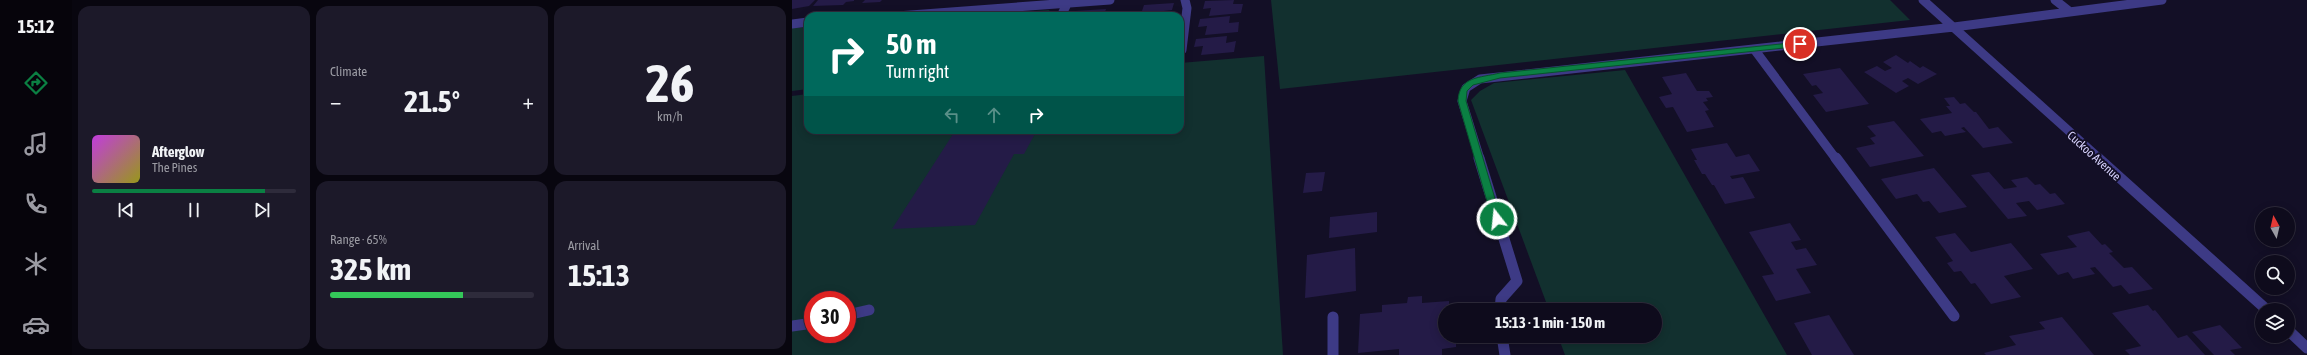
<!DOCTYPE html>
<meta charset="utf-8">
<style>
:root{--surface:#0e0b1c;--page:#1c1929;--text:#f1f3f6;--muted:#9b9ba3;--line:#2e2b3b;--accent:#0b8043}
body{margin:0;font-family:"Asap Condensed",sans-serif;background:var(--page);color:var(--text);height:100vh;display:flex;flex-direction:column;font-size:15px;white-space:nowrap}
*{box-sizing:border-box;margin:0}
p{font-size:13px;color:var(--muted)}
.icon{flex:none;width:22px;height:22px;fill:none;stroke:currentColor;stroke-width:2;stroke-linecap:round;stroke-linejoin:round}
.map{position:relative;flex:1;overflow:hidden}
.drawer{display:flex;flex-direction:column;gap:6px;padding:6px;background:#08060f;width:720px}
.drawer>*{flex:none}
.hud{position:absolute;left:12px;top:12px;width:380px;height:122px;border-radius:12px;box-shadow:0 2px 10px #0003,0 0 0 1px var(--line);background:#00695c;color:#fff;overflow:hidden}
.needle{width:26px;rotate:352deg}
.fabs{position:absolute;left:1463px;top:207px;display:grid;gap:8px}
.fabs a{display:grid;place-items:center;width:40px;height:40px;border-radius:50%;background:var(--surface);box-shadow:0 2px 10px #0003,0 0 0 1px var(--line);font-size:20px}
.speed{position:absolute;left:12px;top:291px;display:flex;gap:8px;font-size:20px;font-weight:700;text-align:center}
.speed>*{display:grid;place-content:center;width:52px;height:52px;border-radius:50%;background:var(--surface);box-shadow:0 2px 10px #0003,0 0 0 1px var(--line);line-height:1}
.speed .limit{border:6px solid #d22;background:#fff;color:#111}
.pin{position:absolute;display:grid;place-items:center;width:34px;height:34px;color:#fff;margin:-17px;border:2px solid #fff;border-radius:50%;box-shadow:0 1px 4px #0007}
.me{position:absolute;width:44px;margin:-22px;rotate:344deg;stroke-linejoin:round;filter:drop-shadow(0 0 3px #0008)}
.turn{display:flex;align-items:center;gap:14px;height:84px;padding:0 16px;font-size:18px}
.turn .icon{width:52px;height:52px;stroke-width:2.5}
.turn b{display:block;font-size:28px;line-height:34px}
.lanes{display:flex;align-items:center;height:38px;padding:0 16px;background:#0003;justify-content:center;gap:20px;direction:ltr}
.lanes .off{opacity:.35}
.big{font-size:30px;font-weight:700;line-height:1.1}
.drawer .tile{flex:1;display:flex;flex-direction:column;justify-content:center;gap:6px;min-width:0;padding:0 14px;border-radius:12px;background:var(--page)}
.drawer .dial{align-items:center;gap:0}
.dial b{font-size:52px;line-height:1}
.song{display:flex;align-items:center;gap:12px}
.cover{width:48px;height:48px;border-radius:6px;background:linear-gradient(135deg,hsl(290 70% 55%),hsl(60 70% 35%))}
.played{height:4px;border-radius:2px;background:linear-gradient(90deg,var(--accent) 85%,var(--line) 85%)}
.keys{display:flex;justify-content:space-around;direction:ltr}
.heat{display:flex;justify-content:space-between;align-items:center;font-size:22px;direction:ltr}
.charge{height:6px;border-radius:3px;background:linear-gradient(90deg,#34c759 65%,var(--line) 0)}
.drawer .tiles{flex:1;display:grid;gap:6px;grid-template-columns:repeat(3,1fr)}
.tile:first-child{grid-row:span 2}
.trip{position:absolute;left:646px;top:303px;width:224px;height:40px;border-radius:20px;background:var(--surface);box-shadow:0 2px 10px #0003,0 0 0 1px var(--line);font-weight:700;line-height:40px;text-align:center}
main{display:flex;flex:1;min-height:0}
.dock{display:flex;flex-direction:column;width:72px;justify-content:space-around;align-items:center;background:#06040b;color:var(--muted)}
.dock .icon{width:28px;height:28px}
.dock .selected{color:var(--accent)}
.dock b{font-size:18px;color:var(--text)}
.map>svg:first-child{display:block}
.green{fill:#12302f;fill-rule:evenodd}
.building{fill:#241b47}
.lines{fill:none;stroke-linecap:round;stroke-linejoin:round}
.minor-far1{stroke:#3d3a85;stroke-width:9}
.minor{stroke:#3d3a85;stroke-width:11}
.route{fill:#0b8043;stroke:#07532c}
.labels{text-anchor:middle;stroke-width:4;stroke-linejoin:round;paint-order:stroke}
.street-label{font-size:12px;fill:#d9d4ff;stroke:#130f26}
</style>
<main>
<nav class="dock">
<b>15:12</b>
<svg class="icon selected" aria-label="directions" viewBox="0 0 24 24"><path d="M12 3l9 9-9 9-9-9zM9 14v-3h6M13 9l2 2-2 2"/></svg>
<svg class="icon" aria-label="music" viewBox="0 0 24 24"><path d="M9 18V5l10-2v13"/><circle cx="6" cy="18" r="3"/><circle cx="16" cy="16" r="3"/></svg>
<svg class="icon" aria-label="phone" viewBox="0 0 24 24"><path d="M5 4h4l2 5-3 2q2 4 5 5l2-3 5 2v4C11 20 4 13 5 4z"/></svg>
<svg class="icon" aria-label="climate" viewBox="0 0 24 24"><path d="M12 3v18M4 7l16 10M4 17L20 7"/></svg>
<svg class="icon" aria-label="car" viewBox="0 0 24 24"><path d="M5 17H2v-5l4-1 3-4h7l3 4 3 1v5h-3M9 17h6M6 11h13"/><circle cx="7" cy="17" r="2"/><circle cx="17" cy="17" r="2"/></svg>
</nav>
<section class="drawer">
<div class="tiles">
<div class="tile">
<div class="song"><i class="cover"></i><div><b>Afterglow</b><p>The Pines</p></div></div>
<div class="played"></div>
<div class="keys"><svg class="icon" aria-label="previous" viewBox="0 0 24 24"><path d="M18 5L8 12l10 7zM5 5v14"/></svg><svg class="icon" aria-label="pause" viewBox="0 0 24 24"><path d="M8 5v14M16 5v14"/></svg><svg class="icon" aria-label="next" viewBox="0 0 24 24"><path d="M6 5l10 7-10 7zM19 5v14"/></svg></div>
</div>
<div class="tile"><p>Climate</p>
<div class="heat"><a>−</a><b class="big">21.5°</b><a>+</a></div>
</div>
<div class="tile dial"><b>26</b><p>km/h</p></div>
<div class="tile"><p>Range · 65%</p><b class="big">325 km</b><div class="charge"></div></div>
<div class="tile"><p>Arrival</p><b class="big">15:13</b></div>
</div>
</section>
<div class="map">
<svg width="1515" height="355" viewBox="0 0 1515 355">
<rect width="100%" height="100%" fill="#130f26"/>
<!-- green -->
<path class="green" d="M 479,0 L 1098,0 L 1118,20 L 488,89 Z
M 257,10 L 260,16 L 171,16 Z
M 16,27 L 16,89 L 0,91 L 0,28 Z
M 472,56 L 491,355 L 0,355 L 0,96 L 16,94 L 16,130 L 388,130 L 388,63 ZM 21,300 L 55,300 L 55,334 L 21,334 Z
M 833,70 L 995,355 L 773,355 L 766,336 L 863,336 L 863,310 L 757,310 L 679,100 L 688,91 L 702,83 Z"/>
<!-- building -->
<path class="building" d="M 0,0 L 23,0 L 17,6 L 0,9 Z
M 26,0 L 62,0 L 62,1 L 54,2 L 51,5 L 21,6 Z
M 73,0 L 90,0 L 88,2 L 70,3 Z
M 442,0 L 441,4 L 451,4 L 449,13 L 417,16 L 419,8 L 411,9 L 413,1 Z
M 382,3 L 380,10 L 372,11 L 370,16 L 340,16 L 342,12 L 350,11 L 352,5 Z
M 314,9 L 312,15 L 321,14 L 321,16 L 281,16 L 283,11 Z
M 438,16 L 437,23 L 447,22 L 446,32 L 413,35 L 415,26 L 406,27 L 408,19 Z
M 435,36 L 434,43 L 444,41 L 442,52 L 409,55 L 411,46 L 402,47 L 404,39 Z
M 1104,55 L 1116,63 L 1118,61 L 1128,68 L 1131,66 L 1145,74 L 1126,84 L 1116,78 L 1110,81 L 1117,86 L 1104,93 L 1072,72 L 1085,66 L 1093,71 L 1100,68 L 1091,62 Z
M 1048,68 L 1077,104 L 1034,112 L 1021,95 L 1031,93 L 1024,85 L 1020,86 L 1011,74 Z
M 894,73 L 905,91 L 917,91 L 921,97 L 914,98 L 916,101 L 911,102 L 917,110 L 913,111 L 922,127 L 895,132 L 881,107 L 874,108 L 867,97 L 880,94 L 870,77 Z
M 1162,97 L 1168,104 L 1173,103 L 1182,112 L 1184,112 L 1197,129 L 1206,127 L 1221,143 L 1191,148 L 1172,127 L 1169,128 L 1174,132 L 1153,136 L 1149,131 L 1140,133 L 1128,119 L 1160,113 L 1154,106 L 1158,106 L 1152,98 Z
M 1102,121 L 1132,156 L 1078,167 L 1064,148 L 1083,144 L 1078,138 L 1084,136 L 1075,126 Z
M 245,130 L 232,154 L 222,154 L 183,225 L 100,229 L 163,131 Z
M 935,143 L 944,157 L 957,154 L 968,171 L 938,176 L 940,179 L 951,177 L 963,198 L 933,204 L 922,185 L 920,185 L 913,174 L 910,174 L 902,160 L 905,160 L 899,149 Z
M 1142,168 L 1175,207 L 1147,213 L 1137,201 L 1131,202 L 1125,194 L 1104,199 L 1089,179 Z
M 533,172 L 530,191 L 511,193 L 514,173 Z
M 1197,172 L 1212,189 L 1225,187 L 1219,180 L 1235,177 L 1243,185 L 1248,184 L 1258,194 L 1263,193 L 1273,204 L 1245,210 L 1237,201 L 1224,203 L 1235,216 L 1216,219 L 1179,175 Z
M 585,212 L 585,232 L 537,238 L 538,217 Z
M 998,223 L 1009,240 L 999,242 L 1004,250 L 1014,248 L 1025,265 L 1004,269 L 1019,293 L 984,301 L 970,276 L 982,274 L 957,232 Z
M 1297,231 L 1310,245 L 1313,244 L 1321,252 L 1317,253 L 1332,268 L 1340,267 L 1361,289 L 1337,294 L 1329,285 L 1321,287 L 1303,267 L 1298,268 L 1303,274 L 1281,279 L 1276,272 L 1266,275 L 1248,254 L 1285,247 L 1275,236 Z
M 1163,233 L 1179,252 L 1219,243 L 1241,269 L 1212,276 L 1229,297 L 1199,304 L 1183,283 L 1179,284 L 1169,271 L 1162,272 L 1155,263 L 1161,261 L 1143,237 Z
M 563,248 L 564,291 L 513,298 L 515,255 Z
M 630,296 L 630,303 L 657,301 L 657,310 L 653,310 L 653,336 L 664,336 L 664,347 L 650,349 L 650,355 L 607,355 L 607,349 L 566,353 L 568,314 L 590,312 L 590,305 L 615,303 L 616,297 Z
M 1356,305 L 1361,311 L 1363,310 L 1386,338 L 1395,335 L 1413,355 L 1338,355 L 1333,350 L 1349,346 L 1320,313 Z
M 1037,315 L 1062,355 L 1020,355 L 1002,323 Z
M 1270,317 L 1302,355 L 1194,355 L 1192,353 L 1224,345 L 1217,336 L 1253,329 L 1247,322 Z
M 1428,325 L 1450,348 L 1438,350 L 1443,355 L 1422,355 L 1400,332 Z"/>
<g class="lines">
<!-- minor-far1 -->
<path class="minor-far1" d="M 1131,0 L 1308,159
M 1263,0 L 1277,11
M 105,16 L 318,0
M 269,16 L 275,4
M 0,24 L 16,22
M 962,49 L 1044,159
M 390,50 L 395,8 L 393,0
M 688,159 L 670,101 L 674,88 L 688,79 L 1162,27 L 1370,0"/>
<!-- minor -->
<path class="minor" d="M 687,158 L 725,281 L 709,299 L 708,310
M 1044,158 L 1162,316
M 1306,158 L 1475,310
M 55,315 L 77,310
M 541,317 L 541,355
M 0,326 L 21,323
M 1496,330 L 1515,348
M 710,336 L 713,355"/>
</g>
<!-- route -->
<path class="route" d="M 1008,42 L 1011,43 L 1011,46 L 708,78 L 681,85 L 675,91 L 674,101 L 709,219 L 708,222 L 701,222 L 666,101 C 667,76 688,78 708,73 Z"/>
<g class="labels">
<!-- street labels -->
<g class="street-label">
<text transform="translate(1302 156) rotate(42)" y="4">Cuckoo Avenue</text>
</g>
</g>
</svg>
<div class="fabs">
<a><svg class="needle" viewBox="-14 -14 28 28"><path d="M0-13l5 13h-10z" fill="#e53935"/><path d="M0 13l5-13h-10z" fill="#9b9ba3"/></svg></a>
<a><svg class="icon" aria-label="search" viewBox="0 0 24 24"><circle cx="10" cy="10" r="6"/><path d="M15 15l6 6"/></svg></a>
<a><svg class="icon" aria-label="layers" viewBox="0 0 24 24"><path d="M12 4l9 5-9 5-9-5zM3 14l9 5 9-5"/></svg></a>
</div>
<div class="speed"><div class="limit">30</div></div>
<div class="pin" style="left:1008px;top:44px;background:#d93025"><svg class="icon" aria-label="arrive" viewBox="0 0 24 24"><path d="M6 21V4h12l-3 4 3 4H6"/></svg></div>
<svg class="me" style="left:705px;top:219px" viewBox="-20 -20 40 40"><circle r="17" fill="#0b8043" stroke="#fff" stroke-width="3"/><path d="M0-11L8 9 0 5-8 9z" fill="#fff"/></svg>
<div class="trip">15:13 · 1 min · 150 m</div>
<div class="hud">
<div class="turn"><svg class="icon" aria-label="right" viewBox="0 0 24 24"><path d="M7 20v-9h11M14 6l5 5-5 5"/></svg><div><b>50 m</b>Turn right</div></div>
<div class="lanes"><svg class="icon off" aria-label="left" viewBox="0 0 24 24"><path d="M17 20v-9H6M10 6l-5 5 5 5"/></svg><svg class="icon off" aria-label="ahead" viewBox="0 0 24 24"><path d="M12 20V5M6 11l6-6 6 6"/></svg><svg class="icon" aria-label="right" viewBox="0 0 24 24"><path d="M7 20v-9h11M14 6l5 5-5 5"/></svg></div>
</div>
</div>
</main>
